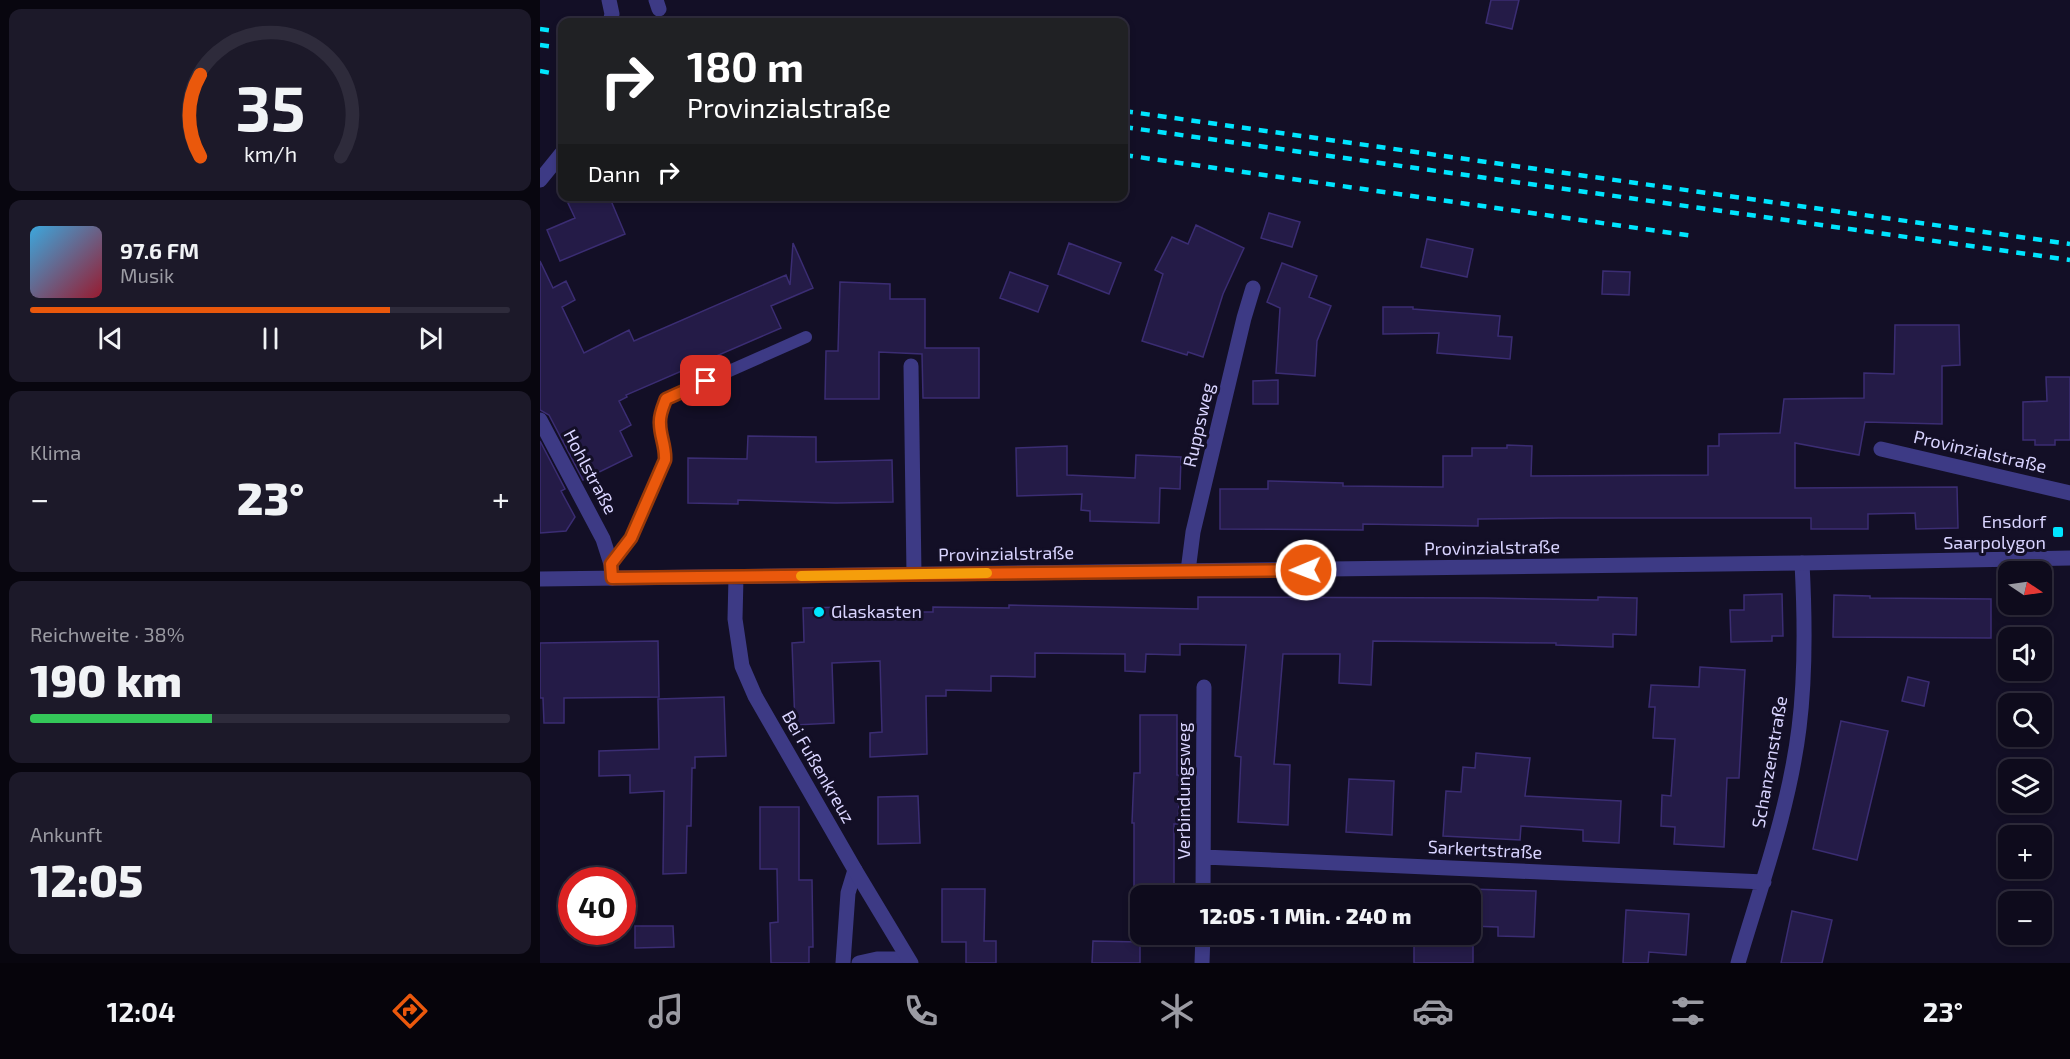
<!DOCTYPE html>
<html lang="de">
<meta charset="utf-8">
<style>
:root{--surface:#0e0b1c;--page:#1c1929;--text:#f1f3f6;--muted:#9b9ba3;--line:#2e2b3b;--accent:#ea580c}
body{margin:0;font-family:"Exo 2",sans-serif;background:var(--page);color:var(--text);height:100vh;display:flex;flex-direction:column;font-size:22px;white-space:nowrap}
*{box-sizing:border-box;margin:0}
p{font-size:20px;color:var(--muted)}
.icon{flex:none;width:33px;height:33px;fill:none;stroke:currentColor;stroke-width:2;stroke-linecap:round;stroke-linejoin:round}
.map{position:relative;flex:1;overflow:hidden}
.drawer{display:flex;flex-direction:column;gap:9px;padding:9px;background:#08060f;width:540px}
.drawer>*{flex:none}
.top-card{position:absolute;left:18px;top:18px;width:570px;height:183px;border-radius:12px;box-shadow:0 3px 9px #0003,0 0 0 2px var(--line);background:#202124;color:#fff;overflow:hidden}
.needle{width:39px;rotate:103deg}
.buttons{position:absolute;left:1458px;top:561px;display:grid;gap:12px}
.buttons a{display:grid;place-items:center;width:54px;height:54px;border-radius:12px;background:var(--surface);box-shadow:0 3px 9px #0003,0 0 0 2px var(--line);font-size:30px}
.speed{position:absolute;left:18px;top:867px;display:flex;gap:12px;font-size:30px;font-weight:700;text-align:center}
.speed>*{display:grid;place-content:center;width:78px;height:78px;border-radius:50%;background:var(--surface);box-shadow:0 3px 9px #0003,0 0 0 2px var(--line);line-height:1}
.speed .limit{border:9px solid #d22;background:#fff;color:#111}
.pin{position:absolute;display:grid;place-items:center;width:51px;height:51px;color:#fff;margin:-26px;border-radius:12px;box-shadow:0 3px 9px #0006}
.me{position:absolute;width:66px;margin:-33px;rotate:269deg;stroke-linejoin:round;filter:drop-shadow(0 0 4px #0008)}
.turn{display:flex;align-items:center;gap:21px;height:126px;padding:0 30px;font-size:27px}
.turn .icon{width:78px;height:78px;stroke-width:2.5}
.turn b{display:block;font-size:42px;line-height:51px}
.then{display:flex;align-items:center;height:57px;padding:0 30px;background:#0003;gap:12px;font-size:22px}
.big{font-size:45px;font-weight:800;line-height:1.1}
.drawer .card{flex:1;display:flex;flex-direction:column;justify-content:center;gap:9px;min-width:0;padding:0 21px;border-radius:12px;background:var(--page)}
.drawer .dial{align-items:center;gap:0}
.dial svg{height:156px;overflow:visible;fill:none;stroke:var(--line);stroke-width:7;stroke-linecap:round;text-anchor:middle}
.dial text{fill:var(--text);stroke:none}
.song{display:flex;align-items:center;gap:18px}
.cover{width:72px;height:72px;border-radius:9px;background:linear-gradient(135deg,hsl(200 70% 55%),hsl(350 70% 35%))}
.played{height:6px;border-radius:3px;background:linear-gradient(90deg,var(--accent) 75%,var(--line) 75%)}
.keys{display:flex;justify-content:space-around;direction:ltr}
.heat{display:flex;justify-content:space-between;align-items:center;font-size:33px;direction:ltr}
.charge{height:9px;border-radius:4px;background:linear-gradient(90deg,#34c759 38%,var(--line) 0)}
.trip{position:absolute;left:590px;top:885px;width:351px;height:60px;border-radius:12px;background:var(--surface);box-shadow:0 3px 9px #0003,0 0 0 2px var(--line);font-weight:800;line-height:60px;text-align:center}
.menu{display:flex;height:96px;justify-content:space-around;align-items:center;background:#06040b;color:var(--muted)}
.menu .icon{width:42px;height:42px}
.menu .selected{color:var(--accent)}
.menu b{font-size:27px;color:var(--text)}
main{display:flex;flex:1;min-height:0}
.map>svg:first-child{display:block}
.building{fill:#241b47;stroke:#3b2d73;stroke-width:1.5}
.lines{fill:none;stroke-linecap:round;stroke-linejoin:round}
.service{stroke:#3d3a85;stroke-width:12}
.minor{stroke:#3d3a85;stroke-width:15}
.tertiary{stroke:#3d3a85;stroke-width:15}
.rail{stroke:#00e5ff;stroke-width:4.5;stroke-dasharray:9 8;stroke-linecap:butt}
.route-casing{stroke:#983908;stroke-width:15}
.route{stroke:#ea580c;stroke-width:10}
.slow{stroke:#f59e0b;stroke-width:10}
.poi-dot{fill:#00e5ff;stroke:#130f26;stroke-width:2}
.labels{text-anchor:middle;stroke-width:6;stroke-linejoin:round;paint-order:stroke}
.street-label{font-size:18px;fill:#d9d4ff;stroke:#130f26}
.poi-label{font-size:18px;fill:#d9d4ff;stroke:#130f26;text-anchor:end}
</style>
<main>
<section class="drawer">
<div class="card dial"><svg viewBox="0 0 100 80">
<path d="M14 69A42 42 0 1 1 86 69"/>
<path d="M14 69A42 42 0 0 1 14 27" stroke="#ea580c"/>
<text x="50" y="56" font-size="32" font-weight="700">35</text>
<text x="50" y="72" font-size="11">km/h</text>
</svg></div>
<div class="card">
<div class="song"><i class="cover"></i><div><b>97.6 FM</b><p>Musik</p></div></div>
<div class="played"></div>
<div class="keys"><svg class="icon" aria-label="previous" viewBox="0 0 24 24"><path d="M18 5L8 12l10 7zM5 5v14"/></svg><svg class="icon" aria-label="pause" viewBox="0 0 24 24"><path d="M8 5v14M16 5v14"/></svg><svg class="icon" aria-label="next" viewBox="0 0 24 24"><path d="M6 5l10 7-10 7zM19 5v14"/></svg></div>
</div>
<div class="card"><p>Klima</p>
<div class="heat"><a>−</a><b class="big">23°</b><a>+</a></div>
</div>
<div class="card"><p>Reichweite · 38%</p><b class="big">190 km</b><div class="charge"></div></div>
<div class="card"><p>Ankunft</p><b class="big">12:05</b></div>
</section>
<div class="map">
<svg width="1530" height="963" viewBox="0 0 1530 963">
<rect width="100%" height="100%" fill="#130f26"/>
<!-- building -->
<path class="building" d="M 951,0 L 979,0 L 972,29 L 946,23 Z
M 43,196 L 69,196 L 85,234 L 20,261 L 7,230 L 35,218 L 28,203 Z
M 729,213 L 760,222 L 752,247 L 721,238 Z
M 656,225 L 704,248 L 683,294 L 663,357 L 648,352 L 647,355 L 602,341 L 623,274 L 615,270 L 632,237 L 648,244 Z
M 887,239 L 933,249 L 927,277 L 881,267 Z
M 253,243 L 273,288 L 231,306 L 241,328 L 86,395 L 87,397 L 79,401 L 91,425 L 80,431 L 92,456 L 43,480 L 9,415 L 0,410 L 0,261 L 13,288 L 26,281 L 35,300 L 22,307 L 44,353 L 89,330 L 94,341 L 246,275 L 250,285 Z
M 529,243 L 581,263 L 569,294 L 518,274 Z
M 742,263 L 777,276 L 769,297 L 791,306 L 777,341 L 775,376 L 736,373 L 740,308 L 727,302 Z
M 1063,271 L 1090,272 L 1089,295 L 1062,294 Z
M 470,272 L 508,286 L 498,312 L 460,298 Z
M 300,282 L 350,284 L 350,299 L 385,299 L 385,348 L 439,348 L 439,398 L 383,398 L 382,354 L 339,352 L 339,399 L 285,399 L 286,351 L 298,351 Z
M 843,307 L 873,307 L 873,309 L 960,316 L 958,336 L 972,337 L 970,359 L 897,353 L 899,333 L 843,334 Z
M 1355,325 L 1419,325 L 1420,365 L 1402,366 L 1402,424 L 1325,422 L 1319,455 L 1255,443 L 1255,488 L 1417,487 L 1418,528 L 1376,529 L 1375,513 L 1328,514 L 1328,529 L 1271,529 L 1271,518 L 1019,518 L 938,519 L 938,526 L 823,524 L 823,530 L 680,529 L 680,489 L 728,489 L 728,481 L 803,483 L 803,486 L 903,487 L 903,456 L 932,456 L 932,448 L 967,448 L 967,445 L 992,446 L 991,476 L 1168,475 L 1168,446 L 1179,446 L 1179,434 L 1240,433 L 1244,399 L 1324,398 L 1324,373 L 1354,374 Z
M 1506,377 L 1530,377 L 1530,440 L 1515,440 L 1515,445 L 1495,445 L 1495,440 L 1483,440 L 1483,402 L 1507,401 Z
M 738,380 L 738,404 L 713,404 L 713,381 Z
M 208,436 L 276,437 L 276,462 L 352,460 L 353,502 L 296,503 L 198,500 L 198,504 L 148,503 L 148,458 L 207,459 Z
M 0,441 L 25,489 L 21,491 L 35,517 L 26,531 L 0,533 Z
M 527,446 L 527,475 L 595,478 L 596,455 L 641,457 L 640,489 L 620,488 L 619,523 L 550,521 L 550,511 L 541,510 L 542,494 L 477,496 L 476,448 Z
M 1242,594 L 1243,636 L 1232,636 L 1232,641 L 1191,642 L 1190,610 L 1204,610 L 1204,595 Z
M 1294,595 L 1330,596 L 1330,598 L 1451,599 L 1451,638 L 1293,637 Z
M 658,597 L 946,598 L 1058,600 L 1058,597 L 1097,598 L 1096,635 L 1073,634 L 1073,647 L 1016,645 L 1016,643 L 833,641 L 831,685 L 799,683 L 800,654 L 743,654 L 734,764 L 750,765 L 748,825 L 698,822 L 701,757 L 695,756 L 706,645 L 640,644 L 640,655 L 606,654 L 605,672 L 585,671 L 585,654 L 495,653 L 495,677 L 451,676 L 451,691 L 406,690 L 406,696 L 386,696 L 387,754 L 330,757 L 330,733 L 342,732 L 340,661 L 292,663 L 294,723 L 255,725 L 252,643 L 264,642 L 263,608 L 306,607 L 306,612 L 393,612 L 393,607 L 469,608 L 469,605 L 658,609 Z
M 118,641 L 119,697 L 24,698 L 24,723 L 4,723 L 3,698 L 0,698 L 0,643 Z
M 1160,667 L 1205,670 L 1199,778 L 1187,778 L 1184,847 L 1134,844 L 1135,827 L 1121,826 L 1122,795 L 1131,796 L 1135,739 L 1113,738 L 1115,707 L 1109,707 L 1111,685 L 1159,687 Z
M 1368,677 L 1389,682 L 1384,706 L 1362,701 Z
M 184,697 L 186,756 L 155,757 L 155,768 L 152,768 L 151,826 L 147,826 L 146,873 L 123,874 L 124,791 L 90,793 L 90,775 L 59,776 L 59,751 L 119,749 L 118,699 Z
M 600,715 L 637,715 L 637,775 L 640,775 L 638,824 L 634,824 L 634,896 L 594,896 L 594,823 L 592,823 L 594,773 L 600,773 Z
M 1301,721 L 1348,731 L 1317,860 L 1273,849 Z
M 936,753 L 990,758 L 985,796 L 1081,801 L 1079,843 L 1043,841 L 1043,830 L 981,826 L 980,840 L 903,836 L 906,791 L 921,792 L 923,767 L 935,768 Z
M 809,779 L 854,781 L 852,835 L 806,832 Z
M 378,796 L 380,843 L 338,844 L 338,797 Z
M 220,807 L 259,807 L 259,880 L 272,880 L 273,947 L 269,947 L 269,963 L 231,963 L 230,923 L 238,922 L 237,869 L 220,869 Z
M 402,889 L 445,889 L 444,941 L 456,941 L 456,963 L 426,963 L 426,942 L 402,942 Z
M 930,889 L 996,891 L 994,937 L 958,936 L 958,927 L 930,926 Z
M 1086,910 L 1149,914 L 1146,955 L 1109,952 L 1108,963 L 1083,963 Z
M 1252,911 L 1292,920 L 1282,963 L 1241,963 Z
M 95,926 L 133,926 L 134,947 L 95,948 Z
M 553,941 L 600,942 L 600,963 L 552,963 Z
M 874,943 L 933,946 L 933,963 L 874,963 Z"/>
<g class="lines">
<!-- service -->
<path class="service" d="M 71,564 L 91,538 L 125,460 C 126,447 120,436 120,424 C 119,415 123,407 126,399 L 266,337"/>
<!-- minor -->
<path class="minor" d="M 69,0 L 72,14 L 70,22
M 116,0 L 119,9
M 0,180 L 22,153
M 371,366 L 374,574
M 0,420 L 63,539 L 71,564 L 72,578
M 1341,449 L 1530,493
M 648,571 L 653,532 L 704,318 L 713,288
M 664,857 L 1224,882
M 663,896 L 664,687
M 303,963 L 308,893 L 315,870
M 319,963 L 337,959 L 368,959
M 662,963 L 663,934
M 1198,963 C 1221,885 1249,809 1259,728 C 1266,673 1265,619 1262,563"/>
<!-- tertiary -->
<path class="tertiary" d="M 196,577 L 195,619 L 202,666 L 215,696 L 315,870 L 371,963
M 0,579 L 1262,563 L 1530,558"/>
<!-- rail -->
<path class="rail" d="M 0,29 L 22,32
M 0,45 L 22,48
M 0,71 L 22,75
M 584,111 L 1530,244
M 584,127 L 1530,260
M 584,155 L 1153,236"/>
</g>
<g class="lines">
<!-- route casing -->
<g class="route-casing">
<path id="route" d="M 166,381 L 126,399 C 123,407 119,415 120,424 C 120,436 126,447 125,460 L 91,538 L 71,564 L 72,578 L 766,570"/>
</g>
<!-- route -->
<use href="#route" class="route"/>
<!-- slow -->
<path class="slow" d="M 261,576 L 447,573"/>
</g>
<!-- markers -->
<g class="poi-dot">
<rect x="1512" y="526" width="12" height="12" rx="3"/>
<circle cx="279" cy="612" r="6"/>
</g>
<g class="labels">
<!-- street labels -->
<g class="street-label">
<text transform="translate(659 425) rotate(-77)" y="6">Ruppsweg</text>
<text transform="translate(1440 452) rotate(13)" y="6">Provinzialstraße</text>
<text transform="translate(50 472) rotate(62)" y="6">Hohlstraße</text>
<text transform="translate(952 548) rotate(-1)" y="6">Provinzialstraße</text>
<text transform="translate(466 554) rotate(-1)" y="6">Provinzialstraße</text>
<text transform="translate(1230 762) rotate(-80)" y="6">Schanzenstraße</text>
<text transform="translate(278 767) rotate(60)" y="6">Bei Fußenkreuz</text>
<text transform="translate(644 791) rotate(-90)" y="6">Verbindungsweg</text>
<text transform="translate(945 850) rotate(3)" y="6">Sarkertstraße</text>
</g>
<!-- poi labels -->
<g class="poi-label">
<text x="1506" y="528">Ensdorf<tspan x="1506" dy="21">Saarpolygon</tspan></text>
<text x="291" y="618" text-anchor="start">Glaskasten</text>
</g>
</g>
</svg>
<div class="buttons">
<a><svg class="needle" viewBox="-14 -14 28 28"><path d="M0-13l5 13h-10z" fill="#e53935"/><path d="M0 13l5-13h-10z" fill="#9b9ba3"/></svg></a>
<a><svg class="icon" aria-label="sound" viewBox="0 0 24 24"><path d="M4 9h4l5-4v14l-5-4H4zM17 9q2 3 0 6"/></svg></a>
<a><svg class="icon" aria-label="search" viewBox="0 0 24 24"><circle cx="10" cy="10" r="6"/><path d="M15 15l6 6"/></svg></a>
<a><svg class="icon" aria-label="layers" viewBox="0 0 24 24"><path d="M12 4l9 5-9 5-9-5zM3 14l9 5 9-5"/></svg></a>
<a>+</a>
<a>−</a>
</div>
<div class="speed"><div class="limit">40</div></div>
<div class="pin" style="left:166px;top:381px;background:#d93025"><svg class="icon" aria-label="arrive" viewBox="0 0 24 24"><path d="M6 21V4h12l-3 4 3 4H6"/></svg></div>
<svg class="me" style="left:766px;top:570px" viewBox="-20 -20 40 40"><circle r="17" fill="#ea580c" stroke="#fff" stroke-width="3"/><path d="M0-11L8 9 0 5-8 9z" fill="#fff"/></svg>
<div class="trip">12:05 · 1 Min. · 240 m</div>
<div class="top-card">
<div class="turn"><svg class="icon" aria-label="right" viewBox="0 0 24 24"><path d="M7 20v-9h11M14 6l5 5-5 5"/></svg><div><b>180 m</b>Provinzialstraße</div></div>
<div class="then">Dann<svg class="icon" aria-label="right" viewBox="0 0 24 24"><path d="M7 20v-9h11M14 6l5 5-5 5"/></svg></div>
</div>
</div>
</main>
<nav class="menu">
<b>12:04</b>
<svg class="icon selected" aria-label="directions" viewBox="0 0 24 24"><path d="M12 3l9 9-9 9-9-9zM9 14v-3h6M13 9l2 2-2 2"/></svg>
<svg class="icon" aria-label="music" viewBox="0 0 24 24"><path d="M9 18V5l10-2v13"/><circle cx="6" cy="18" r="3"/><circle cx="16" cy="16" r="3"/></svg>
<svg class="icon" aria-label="phone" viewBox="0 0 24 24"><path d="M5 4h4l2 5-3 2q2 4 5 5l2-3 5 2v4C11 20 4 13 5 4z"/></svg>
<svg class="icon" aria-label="climate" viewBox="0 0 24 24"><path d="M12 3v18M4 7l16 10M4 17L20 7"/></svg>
<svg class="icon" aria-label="car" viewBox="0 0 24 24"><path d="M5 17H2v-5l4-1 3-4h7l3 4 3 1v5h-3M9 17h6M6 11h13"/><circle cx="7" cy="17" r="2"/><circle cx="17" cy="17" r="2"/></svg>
<svg class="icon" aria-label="filters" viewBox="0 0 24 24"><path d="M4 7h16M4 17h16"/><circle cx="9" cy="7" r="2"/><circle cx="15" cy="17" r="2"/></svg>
<b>23°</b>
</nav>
